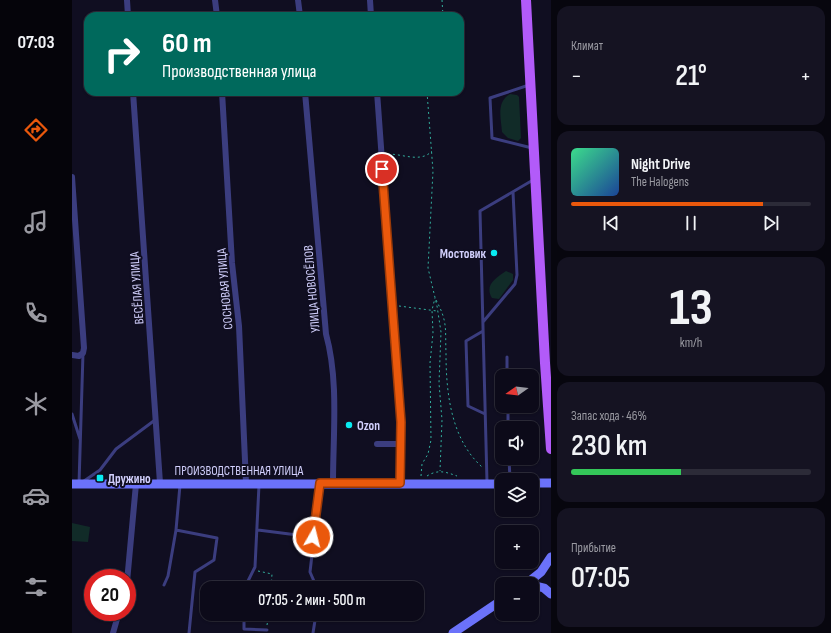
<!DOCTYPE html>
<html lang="ru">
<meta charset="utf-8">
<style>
:root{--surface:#0c0a19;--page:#151322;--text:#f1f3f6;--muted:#9a9aa2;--line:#2c2b38;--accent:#ea580c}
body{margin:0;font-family:"Sofia Sans Condensed",sans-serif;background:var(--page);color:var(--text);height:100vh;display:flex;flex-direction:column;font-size:15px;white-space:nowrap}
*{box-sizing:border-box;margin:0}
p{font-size:13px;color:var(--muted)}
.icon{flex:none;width:22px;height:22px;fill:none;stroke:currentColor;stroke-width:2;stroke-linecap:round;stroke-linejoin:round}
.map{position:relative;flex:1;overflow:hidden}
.sheet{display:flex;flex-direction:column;gap:6px;padding:6px;background:#07060e;width:280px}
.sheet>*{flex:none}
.top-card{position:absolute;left:12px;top:12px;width:380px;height:84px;border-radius:12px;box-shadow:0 1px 3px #0004,0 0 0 1px var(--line);background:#00695c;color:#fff;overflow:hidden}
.needle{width:26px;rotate:256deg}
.buttons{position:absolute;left:423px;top:369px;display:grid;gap:8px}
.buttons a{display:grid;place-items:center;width:44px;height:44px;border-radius:8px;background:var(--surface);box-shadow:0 1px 3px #0004,0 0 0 1px var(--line);font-size:20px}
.speed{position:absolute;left:12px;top:569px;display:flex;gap:8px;font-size:20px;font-weight:700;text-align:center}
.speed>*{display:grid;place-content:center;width:52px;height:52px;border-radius:50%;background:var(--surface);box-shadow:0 1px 3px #0004,0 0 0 1px var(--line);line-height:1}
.speed .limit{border:6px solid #d22;background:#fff;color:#111}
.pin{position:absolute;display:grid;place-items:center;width:34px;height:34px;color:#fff;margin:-17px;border:2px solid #fff;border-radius:50%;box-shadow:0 1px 4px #0007}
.me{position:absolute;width:44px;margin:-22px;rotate:8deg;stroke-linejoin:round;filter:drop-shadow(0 0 3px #0008)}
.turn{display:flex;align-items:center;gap:14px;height:84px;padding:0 12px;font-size:18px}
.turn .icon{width:52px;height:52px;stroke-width:2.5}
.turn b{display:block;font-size:28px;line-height:34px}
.big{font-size:30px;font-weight:600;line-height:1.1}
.sheet .widget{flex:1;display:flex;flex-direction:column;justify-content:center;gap:6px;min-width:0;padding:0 14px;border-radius:12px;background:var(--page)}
.sheet .dial{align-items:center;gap:0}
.dial b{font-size:52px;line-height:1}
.song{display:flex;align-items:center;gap:12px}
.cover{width:48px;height:48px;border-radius:6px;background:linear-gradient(135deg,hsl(150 70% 55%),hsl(220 70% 35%))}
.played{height:4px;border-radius:2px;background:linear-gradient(90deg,var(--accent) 80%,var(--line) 80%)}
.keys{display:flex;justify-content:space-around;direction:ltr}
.heat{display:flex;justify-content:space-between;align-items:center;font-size:22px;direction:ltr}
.charge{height:6px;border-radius:3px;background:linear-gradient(90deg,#34c759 46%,var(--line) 0)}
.trip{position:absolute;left:128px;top:581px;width:224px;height:40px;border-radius:12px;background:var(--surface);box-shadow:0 1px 3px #0004,0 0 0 1px var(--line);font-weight:600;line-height:40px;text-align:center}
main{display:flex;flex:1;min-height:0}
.tabs{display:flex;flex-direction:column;width:72px;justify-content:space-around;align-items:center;background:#05040a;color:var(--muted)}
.tabs .icon{width:28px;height:28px}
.tabs .current{color:var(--accent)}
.tabs b{font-size:18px;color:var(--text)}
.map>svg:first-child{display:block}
.green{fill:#112b28}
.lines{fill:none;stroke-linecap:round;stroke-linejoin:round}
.path{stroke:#32af9e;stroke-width:1;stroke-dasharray:2 3;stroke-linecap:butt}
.lane{stroke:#3b3d7f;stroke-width:3}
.street{stroke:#3b3d7f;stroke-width:6}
.secondary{stroke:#6b72fa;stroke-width:9}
.primary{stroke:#b25bf9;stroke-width:10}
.route-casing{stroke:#983908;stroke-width:10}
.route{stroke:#ea580c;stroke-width:7}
.poi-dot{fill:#08ebf1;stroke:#100e21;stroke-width:1.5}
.labels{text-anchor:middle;stroke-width:4;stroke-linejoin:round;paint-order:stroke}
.poi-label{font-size:13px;font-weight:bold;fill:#d2d0fd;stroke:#100e21;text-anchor:start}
.street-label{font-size:13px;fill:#d2d0fd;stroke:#100e21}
</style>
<main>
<nav class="tabs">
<b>07:03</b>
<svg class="icon current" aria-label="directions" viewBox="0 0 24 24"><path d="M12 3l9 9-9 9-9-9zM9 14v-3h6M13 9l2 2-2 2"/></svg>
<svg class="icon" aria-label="music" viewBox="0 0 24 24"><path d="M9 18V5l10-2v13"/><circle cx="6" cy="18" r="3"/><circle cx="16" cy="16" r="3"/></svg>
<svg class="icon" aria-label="phone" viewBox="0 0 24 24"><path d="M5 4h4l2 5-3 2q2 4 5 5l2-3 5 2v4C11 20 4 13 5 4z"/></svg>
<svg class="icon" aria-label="climate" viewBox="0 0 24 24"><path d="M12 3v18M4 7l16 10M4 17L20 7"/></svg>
<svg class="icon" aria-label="car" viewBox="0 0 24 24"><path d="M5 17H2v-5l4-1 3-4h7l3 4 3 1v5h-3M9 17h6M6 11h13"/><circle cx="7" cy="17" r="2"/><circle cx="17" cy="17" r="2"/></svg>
<svg class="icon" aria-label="filters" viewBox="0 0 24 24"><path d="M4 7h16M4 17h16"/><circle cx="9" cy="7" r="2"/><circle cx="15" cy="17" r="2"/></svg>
</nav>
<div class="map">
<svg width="479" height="633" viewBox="0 0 479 633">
<rect width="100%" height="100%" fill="#100e21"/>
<!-- green -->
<path class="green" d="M 438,94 L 445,95 L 447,97 L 449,138 L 446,141 L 436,138 L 430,132 C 429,118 424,102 438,94 Z
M 434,271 L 441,274 L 441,280 L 427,299 L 420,298 C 412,285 424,278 434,271 Z
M 0,523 L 18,527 L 16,542 L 0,541 Z"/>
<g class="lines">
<!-- path -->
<path class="path" d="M 370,0 L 371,16
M 355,92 L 361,171 L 356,268 L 365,306 L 369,332 L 367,383 L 370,420 L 368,471
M 316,154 C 331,154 349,163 360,151
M 364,300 C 376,322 373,329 374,353 C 374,393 379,439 410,467
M 327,306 L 365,311
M 349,476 L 350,464 L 356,454 L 359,440 L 358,363 L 361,333 L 360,310 L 363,298
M 355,476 C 366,469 374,472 385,476
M 186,571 L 200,574 L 199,588
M 195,625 L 197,614"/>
<!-- lane -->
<path class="lane" d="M 457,85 L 418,98 L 420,138 L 460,148
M 411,322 L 443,284 L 445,275 L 441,192
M 411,331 L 394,341 L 396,406 L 413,414
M 435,357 L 435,376
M 436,406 L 436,428
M 0,414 L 8,439
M 437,458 L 438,480
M 12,481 L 28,470 L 44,449 L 83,420
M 415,482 L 408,211 L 461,180
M 7,484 L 11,353
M 108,485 L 104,530 L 145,538 L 142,560 L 123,572 L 117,633
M 186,530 L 241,537
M 92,585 L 96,576 L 104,530
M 175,588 L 176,581 L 183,567 L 187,485
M 245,588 L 238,572 L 248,486
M 172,614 L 172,629 L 195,630
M 241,633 L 244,614"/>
<!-- street -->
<path class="street" d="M 55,0 L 56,16
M 143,0 L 145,16
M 226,0 L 228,16
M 298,0 L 299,16
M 61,92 L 88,483
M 150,92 L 160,263 L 167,326 L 174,483
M 233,92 L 254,334 C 267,381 261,434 261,483
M 305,92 L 329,422 L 329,483
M 0,177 L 12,348 L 11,353 L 7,356 L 0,355
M 305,444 L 329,444
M 55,582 L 64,484
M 41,633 L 47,612"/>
<!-- secondary -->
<path class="secondary" d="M 460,483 L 479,483
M 0,484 L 430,484
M 454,584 L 469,572 L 479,557
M 460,585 L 472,588 L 479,594
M 381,633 L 430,600"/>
<!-- primary -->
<path class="primary" d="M 454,0 L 473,363 L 479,449"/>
</g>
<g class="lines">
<!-- route casing -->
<g class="route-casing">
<path id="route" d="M 241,537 L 248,483 L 328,483 L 329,422 L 310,169"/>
</g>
<!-- route -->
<use href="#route" class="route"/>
</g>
<!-- markers -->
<g class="poi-dot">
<circle cx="422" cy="253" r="4"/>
<circle cx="277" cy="425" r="4"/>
<rect x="24" y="474" width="8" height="8" rx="2"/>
</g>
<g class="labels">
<!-- poi labels -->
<g class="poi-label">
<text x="414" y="258" text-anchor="end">Мостовик</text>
<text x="285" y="430">Ozon</text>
<text x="36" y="483">Дружино</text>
</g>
<!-- street labels -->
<g class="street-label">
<text transform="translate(64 288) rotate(-94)" y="5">ВЕСЁЛАЯ УЛИЦА</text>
<text transform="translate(152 289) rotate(-95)" y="5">СОСНОВАЯ УЛИЦА</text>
<text transform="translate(239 289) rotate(-95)" y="5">УЛИЦА НОВОСЁЛОВ</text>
<text x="167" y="475">ПРОИЗВОДСТВЕННАЯ УЛИЦА</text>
</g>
</g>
</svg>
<div class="buttons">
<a><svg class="needle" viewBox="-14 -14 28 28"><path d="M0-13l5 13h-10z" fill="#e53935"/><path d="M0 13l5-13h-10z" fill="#9a9aa2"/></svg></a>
<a><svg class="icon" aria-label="sound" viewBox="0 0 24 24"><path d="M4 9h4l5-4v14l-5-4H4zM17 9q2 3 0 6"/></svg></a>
<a><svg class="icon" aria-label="layers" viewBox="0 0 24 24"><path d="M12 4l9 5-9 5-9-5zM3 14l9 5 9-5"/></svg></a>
<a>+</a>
<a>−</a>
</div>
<div class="speed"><div class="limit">20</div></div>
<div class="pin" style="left:310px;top:169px;background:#d93025"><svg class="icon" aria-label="arrive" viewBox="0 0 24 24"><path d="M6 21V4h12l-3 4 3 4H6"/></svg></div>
<svg class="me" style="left:241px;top:537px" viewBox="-20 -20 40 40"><circle r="17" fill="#ea580c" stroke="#fff" stroke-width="3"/><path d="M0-11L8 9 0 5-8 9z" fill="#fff"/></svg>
<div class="trip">07:05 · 2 мин · 500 m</div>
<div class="top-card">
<div class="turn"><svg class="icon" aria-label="right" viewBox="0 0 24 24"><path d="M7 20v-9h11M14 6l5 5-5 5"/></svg><div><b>60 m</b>Производственная улица</div></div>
</div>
</div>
<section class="sheet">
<div class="widget"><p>Климат</p>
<div class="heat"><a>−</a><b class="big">21°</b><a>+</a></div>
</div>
<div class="widget">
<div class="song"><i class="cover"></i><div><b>Night Drive</b><p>The Halogens</p></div></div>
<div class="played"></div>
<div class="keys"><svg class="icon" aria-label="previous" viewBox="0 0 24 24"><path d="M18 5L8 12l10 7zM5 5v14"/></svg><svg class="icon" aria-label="pause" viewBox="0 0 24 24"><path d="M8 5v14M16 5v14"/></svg><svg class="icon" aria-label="next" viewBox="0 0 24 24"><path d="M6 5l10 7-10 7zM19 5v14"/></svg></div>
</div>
<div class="widget dial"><b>13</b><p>km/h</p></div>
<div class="widget"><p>Запас хода · 46%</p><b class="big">230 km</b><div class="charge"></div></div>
<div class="widget"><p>Прибытие</p><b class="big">07:05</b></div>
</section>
</main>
